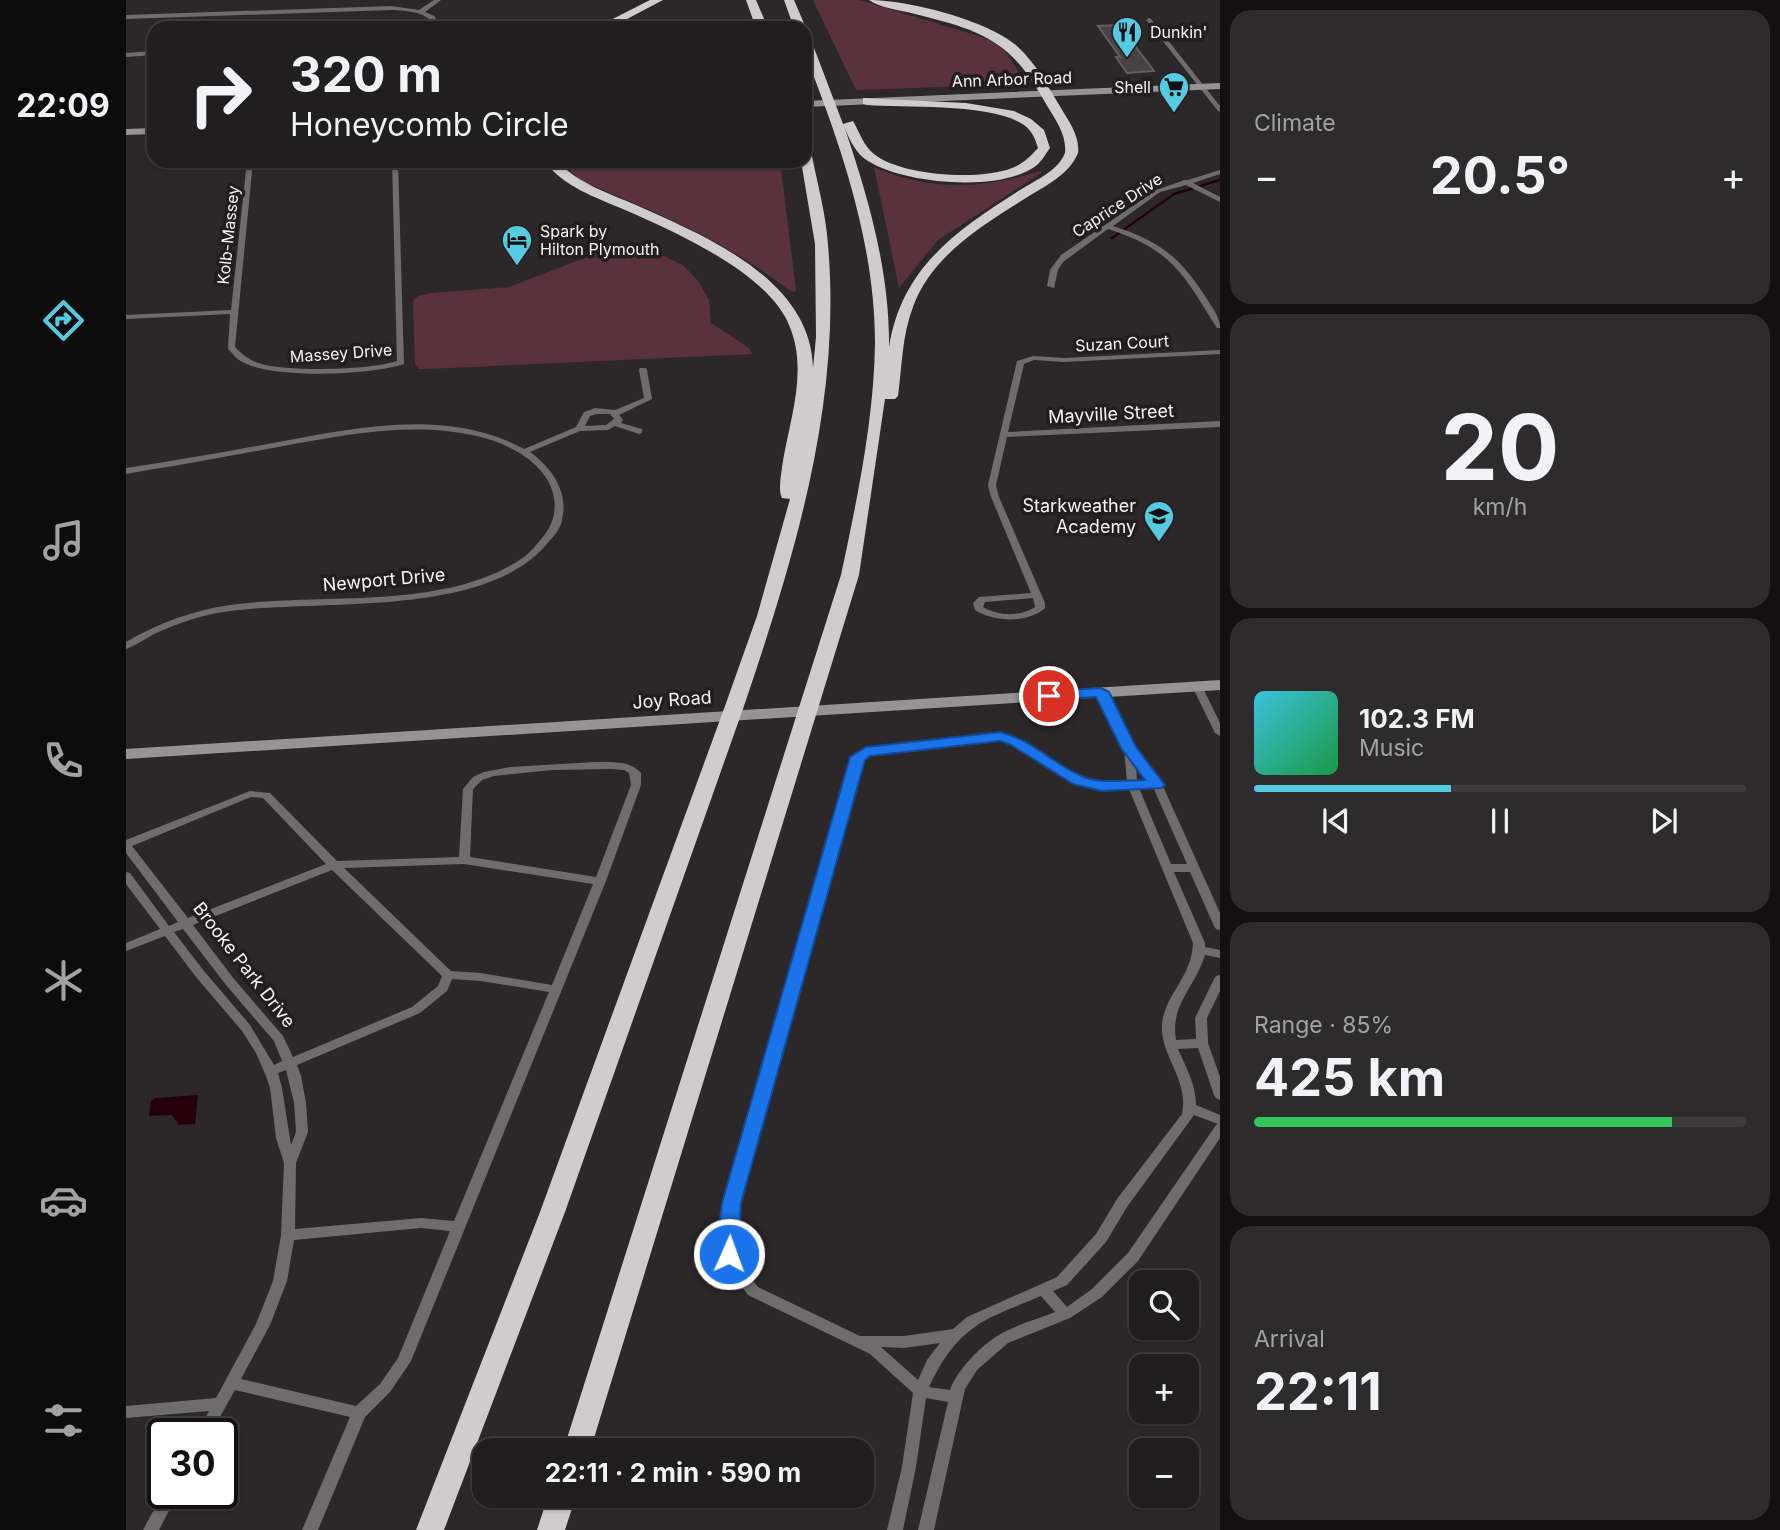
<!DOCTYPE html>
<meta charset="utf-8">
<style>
:root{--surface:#211e1f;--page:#2d2b2c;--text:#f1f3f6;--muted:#a2a2a4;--line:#3e3c3d;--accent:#55cae0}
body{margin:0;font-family:Inter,sans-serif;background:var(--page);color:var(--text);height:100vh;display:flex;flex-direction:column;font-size:26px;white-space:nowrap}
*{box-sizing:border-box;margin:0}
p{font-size:23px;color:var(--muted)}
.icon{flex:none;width:38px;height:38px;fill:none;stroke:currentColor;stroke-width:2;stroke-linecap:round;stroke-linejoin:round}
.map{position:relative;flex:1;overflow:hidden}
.panel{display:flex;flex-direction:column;gap:10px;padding:10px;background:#121011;width:560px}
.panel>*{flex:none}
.guide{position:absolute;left:21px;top:21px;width:665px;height:147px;border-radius:21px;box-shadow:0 2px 5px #0004,0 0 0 2px var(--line);background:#211e1f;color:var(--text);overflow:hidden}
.controls{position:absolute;left:1003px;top:1270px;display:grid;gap:14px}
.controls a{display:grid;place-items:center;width:70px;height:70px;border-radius:14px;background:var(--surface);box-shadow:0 2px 5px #0004,0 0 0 2px var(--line);font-size:35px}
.speed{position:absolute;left:21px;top:1418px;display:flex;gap:14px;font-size:35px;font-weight:700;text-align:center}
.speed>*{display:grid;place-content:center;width:91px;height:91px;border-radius:50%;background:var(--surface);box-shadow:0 2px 5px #0004,0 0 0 2px var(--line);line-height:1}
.speed .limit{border:4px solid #111;border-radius:10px;background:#fff;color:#111}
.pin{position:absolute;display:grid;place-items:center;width:60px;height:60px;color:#fff;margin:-30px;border:4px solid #fff;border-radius:50%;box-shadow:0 2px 7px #0007}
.me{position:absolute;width:77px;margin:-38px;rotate:2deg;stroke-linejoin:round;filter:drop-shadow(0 0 5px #0008)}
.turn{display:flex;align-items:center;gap:24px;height:147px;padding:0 28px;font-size:32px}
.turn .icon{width:91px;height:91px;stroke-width:2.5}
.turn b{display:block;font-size:49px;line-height:60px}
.big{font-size:52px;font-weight:700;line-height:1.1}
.panel .widget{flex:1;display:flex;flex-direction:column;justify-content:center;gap:10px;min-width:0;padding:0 24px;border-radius:21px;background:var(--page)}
.panel .dial{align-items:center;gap:0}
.dial b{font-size:91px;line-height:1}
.song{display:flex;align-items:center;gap:21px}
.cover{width:84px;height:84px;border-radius:10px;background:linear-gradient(135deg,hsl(190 70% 55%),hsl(140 70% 35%))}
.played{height:7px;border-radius:4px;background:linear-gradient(90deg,var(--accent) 40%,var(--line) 40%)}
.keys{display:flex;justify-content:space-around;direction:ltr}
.heat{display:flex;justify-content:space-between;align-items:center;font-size:38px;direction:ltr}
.charge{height:10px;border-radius:5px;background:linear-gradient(90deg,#34c759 85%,var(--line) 0)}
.trip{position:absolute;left:346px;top:1438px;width:402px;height:70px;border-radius:21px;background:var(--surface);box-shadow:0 2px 5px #0004,0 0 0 2px var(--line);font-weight:700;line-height:70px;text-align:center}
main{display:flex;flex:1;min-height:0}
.tab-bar{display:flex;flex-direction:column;width:126px;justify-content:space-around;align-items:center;background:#0d0c0c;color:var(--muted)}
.tab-bar .icon{width:49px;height:49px}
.tab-bar .active{color:var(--accent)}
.tab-bar b{font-size:32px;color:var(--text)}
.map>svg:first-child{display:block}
.green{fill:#5a323d}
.water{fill:#25000b}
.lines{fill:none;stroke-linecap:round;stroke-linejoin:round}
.stream{stroke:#25000b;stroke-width:2.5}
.building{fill:#474344;stroke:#635e5f;stroke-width:2}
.street{fill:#6f6c6d;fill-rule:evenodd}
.secondary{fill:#969393;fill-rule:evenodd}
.highway{fill:#d0cbcc;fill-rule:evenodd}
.route{fill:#1a73e8;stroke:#114b97;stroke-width:2}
.labels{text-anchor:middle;stroke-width:7;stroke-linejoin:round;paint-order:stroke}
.far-poi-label{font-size:16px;fill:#f6f4f4;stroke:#221e1f;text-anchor:start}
.far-street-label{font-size:16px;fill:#f6f4f4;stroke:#221e1f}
.street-label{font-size:18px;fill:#f6f4f4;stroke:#221e1f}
.poi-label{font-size:18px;fill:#f6f4f4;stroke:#221e1f;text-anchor:end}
</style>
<main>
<nav class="tab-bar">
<b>22:09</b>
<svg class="icon active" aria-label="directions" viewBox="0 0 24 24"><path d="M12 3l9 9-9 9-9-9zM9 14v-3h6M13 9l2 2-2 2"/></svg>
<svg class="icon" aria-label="music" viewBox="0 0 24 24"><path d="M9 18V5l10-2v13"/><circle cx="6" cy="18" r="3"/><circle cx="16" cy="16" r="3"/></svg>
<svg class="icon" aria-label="phone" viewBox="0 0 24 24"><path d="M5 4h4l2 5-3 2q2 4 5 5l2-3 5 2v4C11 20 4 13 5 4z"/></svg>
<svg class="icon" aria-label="climate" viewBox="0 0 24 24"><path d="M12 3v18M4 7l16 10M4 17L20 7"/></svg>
<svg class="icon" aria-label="car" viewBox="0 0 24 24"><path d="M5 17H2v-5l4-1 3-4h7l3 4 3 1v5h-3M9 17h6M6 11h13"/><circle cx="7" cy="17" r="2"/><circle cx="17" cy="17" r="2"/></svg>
<svg class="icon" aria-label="filters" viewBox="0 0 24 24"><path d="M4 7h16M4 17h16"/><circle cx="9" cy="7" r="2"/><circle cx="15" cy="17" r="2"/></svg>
</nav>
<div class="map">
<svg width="1094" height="1530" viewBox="0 0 1094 1530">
<rect width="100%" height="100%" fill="#2c2829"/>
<!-- green -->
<path class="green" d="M 687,0 L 733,0 L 866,40 L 878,50 L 901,84 L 730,90 Z
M 437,161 L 654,161 L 670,290 L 668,292 L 663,290 C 597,239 531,213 455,181 L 440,167 Z
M 748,167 C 806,192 855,189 915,171 L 915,173 L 812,240 L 773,288 Z
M 509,243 L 557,265 L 573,282 L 583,300 L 585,323 L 623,348 L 626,354 L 300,369 L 293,369 L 289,364 L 287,301 L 292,296 L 306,293 L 383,287 L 493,245 Z"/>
<!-- water -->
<path class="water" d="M 72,1095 L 69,1124 L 53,1125 L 46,1115 L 23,1116 L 25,1101 L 29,1098 Z"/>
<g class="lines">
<!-- stream -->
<path class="stream" d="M 986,238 L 1048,194 L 1094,180"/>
</g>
<!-- building -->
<path class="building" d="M 993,25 L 1028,71 L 1001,73 L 990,57 L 994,57 L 972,26 Z"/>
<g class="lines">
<!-- street -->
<path class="street" d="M 308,0 L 315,0 L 299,12 L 308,16 L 317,28 L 311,28 C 301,11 282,11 265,10 L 0,19 L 0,15 L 265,6 L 293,10 Z
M 1023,18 L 1025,19 L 1094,106 L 1094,112 L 1092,111 L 1021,21 L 1020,20 Z
M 28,51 L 28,55 L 0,57 L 0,53 Z
M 121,161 L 127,161 L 109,347 C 117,355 124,361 136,364 C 164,372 244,370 271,361 L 266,161 L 272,161 L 278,364 C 246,375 142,380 113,360 C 109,358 106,352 102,349 L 104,314 L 0,319 L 0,315 L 105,310 Z
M 1094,170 L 1094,174 L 1067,183 L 1094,197 L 1094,202 L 1060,185 L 1034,192 L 987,226 C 1034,241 1054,257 1081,299 C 1087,309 1094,317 1094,328 L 1091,328 C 1057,274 1047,250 982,229 L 937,262 L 932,270 L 928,288 L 921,286 L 924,270 L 935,255 L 1030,190 L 1056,181 L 1057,180 L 1062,180 Z
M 1094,350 L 1094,354 L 938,362 L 908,360 L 898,364 L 882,432 L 1094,421 L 1094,427 L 881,437 L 870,485 L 873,497 L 919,603 L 919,608 C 901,624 868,622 849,610 L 847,603 L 853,597 L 905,593 L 865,497 L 862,485 L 891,361 L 907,356 L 938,358 ZM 907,598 L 909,607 C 894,617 872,616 857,607 L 859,602 Z
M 514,368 L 520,368 L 521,370 L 526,399 L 493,415 L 497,420 L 495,423 L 516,429 L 516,433 L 513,434 L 489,426 L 482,430 L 454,431 L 404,452 C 426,468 443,492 436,520 C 434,531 426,538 419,546 C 356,618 193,599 104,611 C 78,614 52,623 28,634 C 19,639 10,645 0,649 L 0,642 C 32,623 68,610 104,605 C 196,592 319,612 398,557 C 405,552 411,544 416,538 C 432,520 433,495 418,475 C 403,454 376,442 351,436 C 289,422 229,433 168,444 C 119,453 70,463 22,470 L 0,474 L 0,468 C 49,461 98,452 147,443 C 229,428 321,407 398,449 L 450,427 L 458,412 L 469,408 L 489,410 L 518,398 L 513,370 ZM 470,414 L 484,414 L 488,419 L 480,425 L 459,426 L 464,416 Z
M 1071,683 L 1076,686 L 1094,723 L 1094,736 L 1089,733 L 1066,686 Z
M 976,689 L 981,692 L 1008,747 L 1036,784 L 1094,913 L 1094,930 L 1090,929 L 1088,926 L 1064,872 L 1048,872 L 1079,943 L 1079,947 L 1094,950 L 1094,958 L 1079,955 C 1069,988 1044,1004 1050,1040 L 1070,1039 L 1069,1018 L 1088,979 L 1090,976 L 1094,975 L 1094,991 L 1081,1018 L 1082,1043 L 1094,1077 L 1094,1100 L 1090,1098 L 1088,1095 L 1072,1048 L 1052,1049 C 1060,1068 1070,1084 1070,1105 L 1094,1115 L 1094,1138 L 1012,1261 L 976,1297 L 944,1318 L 882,1343 L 851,1370 L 839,1389 L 808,1530 L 792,1530 L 822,1402 L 800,1398 L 790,1467 L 777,1530 L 761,1530 L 776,1467 L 787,1393 L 744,1354 L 622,1295 L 606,1274 L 597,1250 L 596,1229 L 599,1203 L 726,759 L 736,750 L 740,749 L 875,734 L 897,742 L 940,771 L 958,779 L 976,782 L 1001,782 L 998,748 L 971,692 ZM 875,740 C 897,747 913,763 932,775 C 954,789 978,790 1003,789 L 1067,943 C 1066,977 1039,994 1036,1024 C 1034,1057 1063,1078 1056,1114 L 991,1199 L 970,1234 L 931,1277 L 841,1317 L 827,1329 L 778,1336 L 734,1336 L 632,1287 L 616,1267 L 610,1250 L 610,1229 L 613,1203 L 735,762 L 743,755 ZM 1010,763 L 1023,781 L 1011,781 ZM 1027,787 L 1061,864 L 1045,864 L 1013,788 ZM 1068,1115 L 1092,1124 L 1090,1125 L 1002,1253 L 966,1289 L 941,1307 L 927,1291 L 941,1285 L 980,1242 L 1001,1207 ZM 915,1296 L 929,1312 C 912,1319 886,1326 871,1336 C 854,1347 831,1370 824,1390 L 803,1387 C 814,1363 828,1341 850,1326 C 865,1315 897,1304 915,1296 ZM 814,1343 L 801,1360 L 792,1380 L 755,1347 L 778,1348 Z
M 469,762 C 485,762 504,760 515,773 L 515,785 L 480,881 L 285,1361 L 264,1392 L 239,1417 L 192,1530 L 176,1530 L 224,1417 L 109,1390 L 85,1433 L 71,1433 L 83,1411 L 0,1418 L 0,1406 L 90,1398 L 130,1324 L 147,1281 L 155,1235 L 158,1163 L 150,1138 L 144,1088 L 140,1076 L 130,1053 L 116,1031 L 70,977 L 39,936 L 0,951 L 0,943 L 34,929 L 0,884 L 0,872 L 4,873 L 43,926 L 52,922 L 0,853 L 0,840 L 124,791 L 144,793 L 211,861 L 333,857 L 337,789 L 347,777 L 358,772 L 384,767 ZM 485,769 L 498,770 L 503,773 L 505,785 L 470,877 L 344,857 L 347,789 L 356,780 L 368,776 L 426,770 ZM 125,797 L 137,798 L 200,864 L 62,918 L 6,846 ZM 338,864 L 467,884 L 426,985 L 355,973 L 325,971 L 218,868 ZM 206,870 L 316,976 L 312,986 L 286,1007 L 167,1057 L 157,1036 L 108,979 L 67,925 ZM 57,929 L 100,985 L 148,1041 L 156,1061 L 148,1065 L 124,1025 L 78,971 L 48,932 ZM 326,979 L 355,981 L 423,992 L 328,1221 L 295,1218 L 169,1229 L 170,1163 L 182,1132 L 180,1103 L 175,1076 L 171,1065 L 294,1013 L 321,991 ZM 160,1070 L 168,1103 L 170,1132 L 165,1145 L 156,1088 L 152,1073 ZM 295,1228 L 324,1231 L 272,1358 L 254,1384 L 230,1406 L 115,1379 L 144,1325 L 161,1281 L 168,1240 Z
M 37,1493 L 52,1493 L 33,1530 L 17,1530 Z"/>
<!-- secondary -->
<path class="secondary" d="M 1094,83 L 1094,89 L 679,107 L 679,101 Z
M 28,128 L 28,134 L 0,135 L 0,129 Z
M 1094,680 L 1094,690 L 0,759 L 0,749 Z"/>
<!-- highway -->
<path class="highway" d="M 524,0 L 537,0 L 484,28 L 469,28 Z
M 620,0 L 630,0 L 642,28 L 630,28 Z
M 658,0 L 668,0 L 680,28 L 679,29 L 668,28 Z
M 743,0 C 782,0 861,20 891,46 C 910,63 922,87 935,108 C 943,122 954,136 952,153 C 943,175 919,186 900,198 C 857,225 805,256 787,307 C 776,335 776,367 772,396 L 769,399 L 759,399 L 733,575 L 464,1451 L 437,1451 L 715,575 C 731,500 748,420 749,343 C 749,244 715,145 679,54 L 679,37 L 685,40 L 717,124 L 727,121 C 734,133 737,145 748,154 C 775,176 854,181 886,168 C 898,163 904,157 912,148 C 909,138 906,131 898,125 C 867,103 780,108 741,105 L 737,104 L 737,98 L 840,103 L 888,111 L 905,119 L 918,130 L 924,148 C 920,153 916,161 911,165 C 876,193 778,184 742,161 C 730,154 723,139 718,126 C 742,196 764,272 763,347 C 776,267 830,231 894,190 C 910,180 932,171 939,153 C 941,135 929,119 920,104 C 885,40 857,31 789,14 C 774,10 754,8 743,0 Z
M 679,147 L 685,151 C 691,182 700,214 702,245 C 716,404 668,558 618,706 L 439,1212 L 318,1530 L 290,1530 L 414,1212 L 599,706 L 631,616 L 664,499 L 656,498 C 652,490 655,477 656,467 C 663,420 683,371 663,325 C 641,272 549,232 499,210 C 469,197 438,187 418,161 L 431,161 C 453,184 482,193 510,205 C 579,236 685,279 687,368 L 690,337 L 689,244 L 675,161 L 679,161 Z
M 422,1496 L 450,1496 L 439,1530 L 411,1530 Z"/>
</g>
<!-- route -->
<path class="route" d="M 975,688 L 983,692 L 1010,747 L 1039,785 L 1036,788 L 976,791 L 947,784 L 885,745 L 874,741 L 744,756 L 739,760 L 615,1203 C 614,1215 614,1252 610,1260 L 603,1262 L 595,1260 L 591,1241 L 596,1203 L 724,757 L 740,747 L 874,732 C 907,740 928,765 958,777 C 976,784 1000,780 1019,780 L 995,748 L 970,697 L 923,700 L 915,696 L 923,691 Z"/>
<!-- icons -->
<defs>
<g id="restaurant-pin" transform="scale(1.575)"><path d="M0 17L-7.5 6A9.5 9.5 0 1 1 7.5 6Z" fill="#55cae0" stroke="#221e1f"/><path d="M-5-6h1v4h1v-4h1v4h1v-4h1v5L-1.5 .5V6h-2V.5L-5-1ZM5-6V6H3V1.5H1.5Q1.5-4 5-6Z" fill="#111"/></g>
<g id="supermarket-pin" transform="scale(1.575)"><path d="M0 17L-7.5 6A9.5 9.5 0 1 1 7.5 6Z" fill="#55cae0" stroke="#221e1f"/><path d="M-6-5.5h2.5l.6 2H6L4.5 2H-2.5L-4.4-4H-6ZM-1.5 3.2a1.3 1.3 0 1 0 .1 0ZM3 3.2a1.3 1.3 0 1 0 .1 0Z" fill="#111"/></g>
<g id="hotel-pin" transform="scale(1.575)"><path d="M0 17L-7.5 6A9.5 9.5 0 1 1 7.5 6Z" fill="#55cae0" stroke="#221e1f"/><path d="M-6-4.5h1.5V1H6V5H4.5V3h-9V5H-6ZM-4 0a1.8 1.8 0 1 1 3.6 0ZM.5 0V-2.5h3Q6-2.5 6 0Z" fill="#111"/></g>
<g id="school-pin" transform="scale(1.575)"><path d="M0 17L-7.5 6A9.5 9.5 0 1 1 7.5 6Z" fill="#55cae0" stroke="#221e1f"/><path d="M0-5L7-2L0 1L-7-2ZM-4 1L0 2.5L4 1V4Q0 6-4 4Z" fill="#111"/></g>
</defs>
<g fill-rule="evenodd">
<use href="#restaurant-pin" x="1001" y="32"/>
<use href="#supermarket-pin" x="1048" y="87"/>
<use href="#hotel-pin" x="391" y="240"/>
<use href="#school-pin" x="1033" y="516"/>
</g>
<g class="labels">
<!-- far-poi labels -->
<g class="far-poi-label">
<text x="1024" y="38">Dunkin'</text>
<text x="1025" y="93" text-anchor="end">Shell</text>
<text x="414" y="237">Spark by<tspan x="414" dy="18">Hilton Plymouth</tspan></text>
</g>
<!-- far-street labels -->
<g class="far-street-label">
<text transform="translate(886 79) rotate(-2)" y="6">Ann Arbor Road</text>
<text transform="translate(991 205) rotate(-33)" y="6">Caprice Drive</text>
<text transform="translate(102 235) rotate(-84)" y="6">Kolb-Massey</text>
<text transform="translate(996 343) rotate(-3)" y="6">Suzan Court</text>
<text transform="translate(215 353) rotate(-4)" y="6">Massey Drive</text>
</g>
<!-- street labels -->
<g class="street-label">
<text transform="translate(985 414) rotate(-3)" y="6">Mayville Street</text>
<text transform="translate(258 580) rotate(-5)" y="6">Newport Drive</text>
<text transform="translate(546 700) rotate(-4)" y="6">Joy Road</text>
<text transform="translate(118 965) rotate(52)" y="6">Brooke Park Drive</text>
</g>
<!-- poi labels -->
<g class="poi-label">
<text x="1010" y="512">Starkweather<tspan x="1010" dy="21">Academy</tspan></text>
</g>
</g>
</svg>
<div class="controls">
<a><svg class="icon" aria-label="search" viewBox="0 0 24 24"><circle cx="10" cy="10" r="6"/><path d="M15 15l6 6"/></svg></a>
<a>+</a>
<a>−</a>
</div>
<div class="speed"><div class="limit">30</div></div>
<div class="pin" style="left:923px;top:696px;background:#d93025"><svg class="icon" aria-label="arrive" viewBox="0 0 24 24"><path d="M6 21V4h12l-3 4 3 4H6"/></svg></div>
<svg class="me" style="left:603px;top:1254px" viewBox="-20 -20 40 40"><circle r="17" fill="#1a73e8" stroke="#fff" stroke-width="3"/><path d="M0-11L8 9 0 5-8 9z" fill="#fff"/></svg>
<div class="trip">22:11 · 2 min · 590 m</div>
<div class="guide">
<div class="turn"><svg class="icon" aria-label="right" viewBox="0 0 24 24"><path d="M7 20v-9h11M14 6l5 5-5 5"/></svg><div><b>320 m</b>Honeycomb Circle</div></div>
</div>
</div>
<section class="panel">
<div class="widget"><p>Climate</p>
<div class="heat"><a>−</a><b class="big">20.5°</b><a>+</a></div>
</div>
<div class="widget dial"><b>20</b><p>km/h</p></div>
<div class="widget">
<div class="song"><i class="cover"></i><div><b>102.3 FM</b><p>Music</p></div></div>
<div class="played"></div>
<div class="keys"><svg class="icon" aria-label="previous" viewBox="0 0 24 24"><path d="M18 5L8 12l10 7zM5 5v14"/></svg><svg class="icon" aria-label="pause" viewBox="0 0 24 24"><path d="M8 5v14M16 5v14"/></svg><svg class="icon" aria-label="next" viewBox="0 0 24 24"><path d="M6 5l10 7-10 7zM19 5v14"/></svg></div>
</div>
<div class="widget"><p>Range · 85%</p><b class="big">425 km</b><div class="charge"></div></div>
<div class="widget"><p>Arrival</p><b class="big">22:11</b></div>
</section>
</main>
